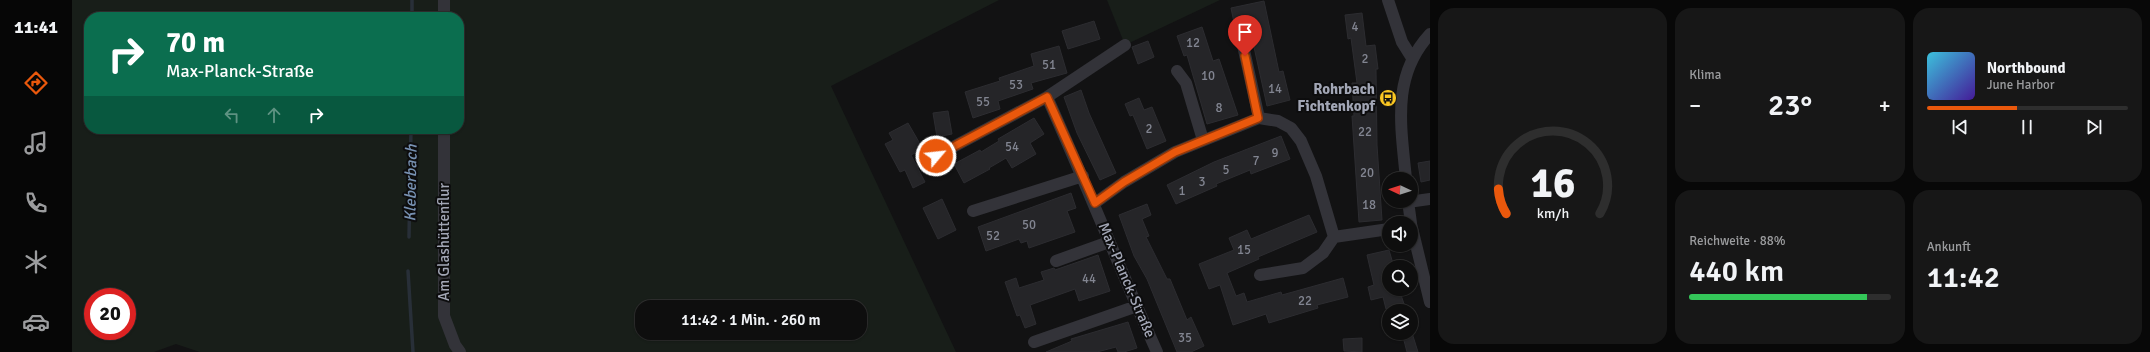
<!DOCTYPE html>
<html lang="de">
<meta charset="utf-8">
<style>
:root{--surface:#0e0e0e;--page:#171717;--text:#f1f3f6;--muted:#9b9c9e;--line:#2e2e2e;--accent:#ea580c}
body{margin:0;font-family:Signika,sans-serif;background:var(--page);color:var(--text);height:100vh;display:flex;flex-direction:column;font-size:15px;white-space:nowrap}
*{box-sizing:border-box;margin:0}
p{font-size:13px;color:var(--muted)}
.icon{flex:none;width:22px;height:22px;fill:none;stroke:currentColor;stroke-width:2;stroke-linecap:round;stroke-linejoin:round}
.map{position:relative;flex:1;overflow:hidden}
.side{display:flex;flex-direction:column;gap:8px;padding:8px;background:#080808;width:720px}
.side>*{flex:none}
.guide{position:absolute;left:12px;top:12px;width:380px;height:122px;border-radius:16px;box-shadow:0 1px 3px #0004,0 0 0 1px var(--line);background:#0b6e4f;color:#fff;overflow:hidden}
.needle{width:26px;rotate:274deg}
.fabs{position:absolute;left:1310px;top:172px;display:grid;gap:8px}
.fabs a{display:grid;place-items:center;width:36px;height:36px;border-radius:50%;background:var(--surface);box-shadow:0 1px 3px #0004,0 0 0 1px var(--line);font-size:20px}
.speed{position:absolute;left:12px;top:288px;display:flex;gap:8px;font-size:20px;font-weight:700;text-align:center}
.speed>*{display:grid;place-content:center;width:52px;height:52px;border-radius:50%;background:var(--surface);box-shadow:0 1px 3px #0004,0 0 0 1px var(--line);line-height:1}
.speed .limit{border:6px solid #d22;background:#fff;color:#111}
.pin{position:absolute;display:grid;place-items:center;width:34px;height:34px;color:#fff;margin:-41px -17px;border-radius:50% 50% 50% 0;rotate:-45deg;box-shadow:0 0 4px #0007}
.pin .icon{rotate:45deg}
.me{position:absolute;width:44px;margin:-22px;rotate:62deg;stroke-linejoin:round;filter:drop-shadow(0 0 3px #0008)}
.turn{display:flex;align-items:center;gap:14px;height:84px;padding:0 16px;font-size:18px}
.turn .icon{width:52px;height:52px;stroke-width:2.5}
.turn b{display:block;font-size:28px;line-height:34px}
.lanes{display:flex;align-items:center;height:38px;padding:0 16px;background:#0003;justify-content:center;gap:20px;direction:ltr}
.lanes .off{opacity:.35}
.big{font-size:30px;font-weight:600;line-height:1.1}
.side .card{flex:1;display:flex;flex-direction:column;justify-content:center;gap:6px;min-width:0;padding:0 14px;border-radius:16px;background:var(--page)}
.side .dial{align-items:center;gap:0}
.dial svg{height:104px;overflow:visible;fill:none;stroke:var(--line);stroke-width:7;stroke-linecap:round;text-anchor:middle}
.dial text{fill:var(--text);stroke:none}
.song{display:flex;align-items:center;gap:12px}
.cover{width:48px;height:48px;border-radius:6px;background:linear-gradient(135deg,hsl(190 70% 55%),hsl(260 70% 35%))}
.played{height:4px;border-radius:2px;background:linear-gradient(90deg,var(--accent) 45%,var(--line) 45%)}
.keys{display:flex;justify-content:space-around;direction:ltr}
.heat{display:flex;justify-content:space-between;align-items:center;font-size:22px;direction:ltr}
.charge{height:6px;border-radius:3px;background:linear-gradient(90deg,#34c759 88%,var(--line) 0)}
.side .tiles{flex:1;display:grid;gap:8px;grid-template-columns:repeat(3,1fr)}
.card:first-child{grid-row:span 2}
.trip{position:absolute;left:563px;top:300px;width:232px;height:40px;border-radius:16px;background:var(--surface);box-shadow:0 1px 3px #0004,0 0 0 1px var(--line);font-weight:600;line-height:40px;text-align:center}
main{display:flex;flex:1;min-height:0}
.dock{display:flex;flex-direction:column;width:72px;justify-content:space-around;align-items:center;background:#060606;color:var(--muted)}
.dock .icon{width:28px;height:28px}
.dock .active{color:var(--accent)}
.dock b{font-size:18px;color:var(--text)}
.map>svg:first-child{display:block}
.green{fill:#181e19;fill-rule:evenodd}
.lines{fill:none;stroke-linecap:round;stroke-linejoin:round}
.stream{stroke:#282f38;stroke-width:3.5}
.building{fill:#252528;stroke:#2c2c30}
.minor{stroke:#333339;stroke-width:12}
.route-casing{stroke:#983908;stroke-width:10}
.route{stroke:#ea580c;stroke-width:7}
.labels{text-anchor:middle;stroke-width:4;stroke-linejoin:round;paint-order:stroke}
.number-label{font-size:13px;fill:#828591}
.poi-label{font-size:15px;font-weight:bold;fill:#a2a6b5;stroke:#0d0d0e;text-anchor:end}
.street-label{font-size:15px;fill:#a2a6b5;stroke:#0d0d0e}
.water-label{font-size:16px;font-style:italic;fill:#7791b2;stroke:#0d0d0e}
</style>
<main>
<nav class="dock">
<b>11:41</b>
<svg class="icon active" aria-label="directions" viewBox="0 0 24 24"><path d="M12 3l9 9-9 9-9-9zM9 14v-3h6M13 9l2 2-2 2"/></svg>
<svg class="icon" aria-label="music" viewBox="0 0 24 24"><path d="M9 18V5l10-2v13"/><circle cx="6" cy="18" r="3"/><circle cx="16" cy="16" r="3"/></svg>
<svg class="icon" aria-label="phone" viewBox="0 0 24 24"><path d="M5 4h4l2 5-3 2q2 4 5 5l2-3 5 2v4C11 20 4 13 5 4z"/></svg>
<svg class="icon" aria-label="climate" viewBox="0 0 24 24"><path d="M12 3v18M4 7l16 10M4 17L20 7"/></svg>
<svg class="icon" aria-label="car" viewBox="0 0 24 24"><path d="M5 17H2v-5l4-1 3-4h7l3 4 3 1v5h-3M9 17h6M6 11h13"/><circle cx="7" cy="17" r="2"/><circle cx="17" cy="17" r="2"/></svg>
</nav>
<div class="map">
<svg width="1358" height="352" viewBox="0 0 1358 352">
<rect width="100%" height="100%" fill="#121213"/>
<!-- green -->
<path class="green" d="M 0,0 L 927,0 L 759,86 L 884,352 L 128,352 L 104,344 L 82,352 L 0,352 ZM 17,17 L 387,17 L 387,129 L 17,129 ZM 21,297 L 55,297 L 55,331 L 21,331 ZM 570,307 L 788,307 L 788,333 L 570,333 Z
M 1035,0 L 1148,0 L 1053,45 Z"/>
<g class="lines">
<!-- stream -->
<path class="stream" d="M 340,17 L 340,0
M 337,237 L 339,129
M 336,271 L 341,352"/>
</g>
<!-- building -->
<path class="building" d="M 1192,1 L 1207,72 L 1211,71 L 1218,100 L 1195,106 L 1178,29 L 1164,32 L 1159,8 Z
M 1290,13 L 1294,46 L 1303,45 L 1306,69 L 1304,69 L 1305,145 L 1310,220 L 1287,222 L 1280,116 L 1282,116 L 1280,83 L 1285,83 L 1279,38 L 1276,39 L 1273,15 Z
M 1022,21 L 1028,39 L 996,49 L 990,31 Z
M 1130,27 L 1141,61 L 1147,59 L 1166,115 L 1135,124 L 1115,55 L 1112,56 L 1105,36 Z
M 1076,41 L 1082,57 L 1066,64 L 1060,47 Z
M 987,46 L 995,73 L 959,83 L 961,89 L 926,101 L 928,109 L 901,118 L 893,92 L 928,81 L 927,78 L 962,66 L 959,54 Z
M 1009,90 L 1017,113 L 1044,173 L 1028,180 L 1005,133 L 992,97 Z
M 1067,98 L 1072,110 L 1080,107 L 1094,141 L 1075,149 L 1061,115 L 1058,116 L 1053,104 Z
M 876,111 L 880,134 L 865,137 L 861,113 Z
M 962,118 L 972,134 L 958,143 L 964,154 L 940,168 L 934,158 L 917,168 L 918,169 L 892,183 L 882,164 L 908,150 L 909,152 L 927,141 L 926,139 Z
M 836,123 L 851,149 L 839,155 L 853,182 L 841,188 L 833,170 L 828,172 L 813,144 L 821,140 L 817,133 Z
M 1209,136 L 1218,159 L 1179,174 L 1178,170 L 1144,184 L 1145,186 L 1104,204 L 1095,185 L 1142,162 Z
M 1358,161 L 1358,180 L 1349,182 L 1346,163 Z
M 999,193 L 1004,208 L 995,211 L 1003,232 L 957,248 L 955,241 L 949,243 L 947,239 L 914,251 L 906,227 Z
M 870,199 L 884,230 L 866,239 L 851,208 Z
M 1075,204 L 1079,215 L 1070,219 L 1077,236 L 1074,237 L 1095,279 L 1098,279 L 1115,320 L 1119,317 L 1132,346 L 1119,352 L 1105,352 L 1075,279 L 1062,256 L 1047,215 Z
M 1237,215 L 1245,232 L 1186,257 L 1187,259 L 1155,273 L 1164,296 L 1172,293 L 1175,302 L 1209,292 L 1210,295 L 1271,278 L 1276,297 L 1245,305 L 1246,308 L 1197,323 L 1194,314 L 1161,325 L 1148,285 L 1137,289 L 1127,264 L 1162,250 L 1157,238 L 1175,230 L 1179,239 Z
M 1317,250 L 1322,267 L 1317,267 L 1317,289 L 1327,289 L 1332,304 L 1314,309 L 1311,297 L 1299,300 L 1296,287 L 1302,285 L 1295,255 Z
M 1026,255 L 1038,291 L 1007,301 L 1003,289 L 958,305 L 964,324 L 953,328 L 948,315 L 945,316 L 933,282 L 944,278 L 947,288 L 972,280 L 969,272 L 982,268 L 983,270 Z
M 1056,322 L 1065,348 L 1052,352 L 1046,352 L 1044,347 L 1025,352 L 974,352 L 1000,341 L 999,339 Z
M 1330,333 L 1340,333 L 1346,352 L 1335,352 Z
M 1290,338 L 1290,352 L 1272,351 L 1271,339 Z"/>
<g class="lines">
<!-- minor -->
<path class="minor" d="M 1316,0 L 1330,42 L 1340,58
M 372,17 L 372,0
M 1170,41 L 1187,118
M 1053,45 L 975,97 C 1013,181 1047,267 1085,352
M 1105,71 L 1114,83 L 1131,140
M 372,129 L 372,316 L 383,345 L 388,352
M 864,156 L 975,97
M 1334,179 C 1329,126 1319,76 1358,34
M 1336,201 L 1339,223
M 1336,202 L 1358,199
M 1023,203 L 1052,182 L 1103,152 L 1187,118 L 1206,121 L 1219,128 L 1229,141 L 1244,176 L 1262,237 L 1317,229
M 901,211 L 1011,176
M 1339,224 L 1358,302
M 984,261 L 1037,242
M 1188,275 L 1231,268 L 1251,253 L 1262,237
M 962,342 L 1065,306"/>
</g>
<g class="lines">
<!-- route casing -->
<g class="route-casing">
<path id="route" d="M 864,156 L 975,97 L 1023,203 L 1052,182 L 1103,152 L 1186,118 L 1173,56"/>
</g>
<!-- route -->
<use href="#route" class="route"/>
</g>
<!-- icons -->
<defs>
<g id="bus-disc" transform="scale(0.9)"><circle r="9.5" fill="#fbc722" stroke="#0d0d0e"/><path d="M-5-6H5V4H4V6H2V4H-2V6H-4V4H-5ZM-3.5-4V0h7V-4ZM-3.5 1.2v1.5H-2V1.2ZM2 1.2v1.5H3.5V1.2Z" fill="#111"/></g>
</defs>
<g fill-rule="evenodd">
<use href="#bus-disc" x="1316" y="98"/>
</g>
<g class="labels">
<!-- number labels -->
<g class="number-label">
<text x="1283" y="31">4</text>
<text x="1121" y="47">12</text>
<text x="1293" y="63">2</text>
<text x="977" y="69">51</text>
<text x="1136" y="80">10</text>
<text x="944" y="89">53</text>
<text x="1203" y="93">14</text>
<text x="911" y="106">55</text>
<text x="1147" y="112">8</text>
<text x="1077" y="133">2</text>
<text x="1293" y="136">22</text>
<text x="940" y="151">54</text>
<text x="1203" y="157">9</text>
<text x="1184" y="165">7</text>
<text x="1154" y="174">5</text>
<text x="1295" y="177">20</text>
<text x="1130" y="186">3</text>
<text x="1110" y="195">1</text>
<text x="1297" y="209">18</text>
<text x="957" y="229">50</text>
<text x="921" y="240">52</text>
<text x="1172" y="254">15</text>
<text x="1017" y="283">44</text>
<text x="1233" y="305">22</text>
<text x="1113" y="342">35</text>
</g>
<!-- poi labels -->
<g class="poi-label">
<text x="1303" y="94">Rohrbach<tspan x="1303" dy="17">Fichtenkopf</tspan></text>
</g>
<!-- street labels -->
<g class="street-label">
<text transform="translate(372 242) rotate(-90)" y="5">Am Glashüttenflur</text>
<text transform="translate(1055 280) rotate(67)" y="5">Max-Planck-Straße</text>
</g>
<!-- water labels -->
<g class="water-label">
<text transform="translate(338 183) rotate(-89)" y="6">Kleberbach</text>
</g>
</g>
</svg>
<div class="fabs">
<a><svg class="needle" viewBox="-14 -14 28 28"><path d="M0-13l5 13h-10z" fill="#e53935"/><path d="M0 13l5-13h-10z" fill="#9b9c9e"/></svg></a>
<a><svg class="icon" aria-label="sound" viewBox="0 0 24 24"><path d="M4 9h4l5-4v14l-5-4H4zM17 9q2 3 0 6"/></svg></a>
<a><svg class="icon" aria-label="search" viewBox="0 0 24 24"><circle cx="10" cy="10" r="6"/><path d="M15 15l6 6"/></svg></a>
<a><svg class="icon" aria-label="layers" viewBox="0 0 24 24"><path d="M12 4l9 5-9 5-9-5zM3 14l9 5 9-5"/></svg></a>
</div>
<div class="speed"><div class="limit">20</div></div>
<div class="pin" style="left:1173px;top:56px;background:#d93025"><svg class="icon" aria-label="arrive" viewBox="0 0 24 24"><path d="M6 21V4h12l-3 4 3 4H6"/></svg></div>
<svg class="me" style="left:864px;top:156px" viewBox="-20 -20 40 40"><circle r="17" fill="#ea580c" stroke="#fff" stroke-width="3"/><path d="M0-11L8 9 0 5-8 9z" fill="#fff"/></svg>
<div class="trip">11:42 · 1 Min. · 260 m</div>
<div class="guide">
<div class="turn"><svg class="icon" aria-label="right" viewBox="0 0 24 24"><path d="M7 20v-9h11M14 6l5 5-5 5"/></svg><div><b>70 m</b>Max-Planck-Straße</div></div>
<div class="lanes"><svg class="icon off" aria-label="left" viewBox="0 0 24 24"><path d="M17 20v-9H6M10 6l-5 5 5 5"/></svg><svg class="icon off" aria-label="ahead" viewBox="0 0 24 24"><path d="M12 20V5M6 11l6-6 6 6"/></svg><svg class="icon" aria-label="right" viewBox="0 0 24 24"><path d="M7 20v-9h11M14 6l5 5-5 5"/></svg></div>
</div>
</div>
<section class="side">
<div class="tiles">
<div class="card dial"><svg viewBox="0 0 100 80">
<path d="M14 69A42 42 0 1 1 86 69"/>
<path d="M14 69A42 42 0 0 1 8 50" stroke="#ea580c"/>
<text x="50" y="56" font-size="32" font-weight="700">16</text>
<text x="50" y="72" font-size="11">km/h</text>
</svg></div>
<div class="card"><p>Klima</p>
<div class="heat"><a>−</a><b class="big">23°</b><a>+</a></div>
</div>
<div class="card">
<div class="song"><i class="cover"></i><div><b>Northbound</b><p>June Harbor</p></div></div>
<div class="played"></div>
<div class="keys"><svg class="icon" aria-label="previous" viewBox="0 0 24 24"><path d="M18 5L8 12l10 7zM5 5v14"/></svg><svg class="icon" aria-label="pause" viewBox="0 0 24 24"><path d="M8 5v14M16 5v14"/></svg><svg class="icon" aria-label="next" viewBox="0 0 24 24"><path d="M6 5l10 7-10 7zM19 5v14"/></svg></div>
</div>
<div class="card"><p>Reichweite · 88%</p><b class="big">440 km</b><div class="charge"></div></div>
<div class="card"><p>Ankunft</p><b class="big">11:42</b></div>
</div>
</section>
</main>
